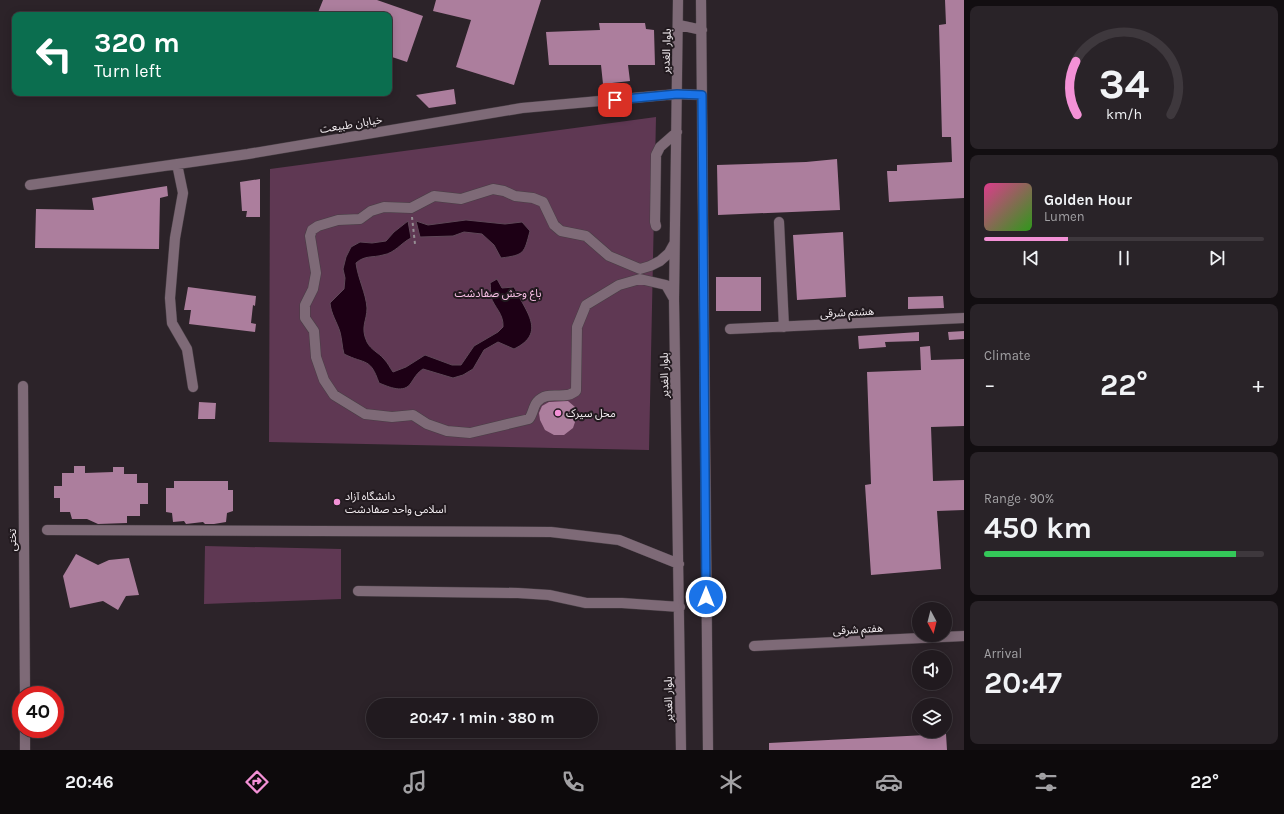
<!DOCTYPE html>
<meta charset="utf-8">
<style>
:root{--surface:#211a1f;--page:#292328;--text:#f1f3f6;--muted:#a2a1a4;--line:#3e383d;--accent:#f391d6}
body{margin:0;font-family:Karla,"Noto Sans Arabic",sans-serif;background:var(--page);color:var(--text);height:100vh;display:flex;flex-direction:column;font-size:15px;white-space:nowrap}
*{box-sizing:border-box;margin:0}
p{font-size:13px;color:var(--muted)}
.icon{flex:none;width:22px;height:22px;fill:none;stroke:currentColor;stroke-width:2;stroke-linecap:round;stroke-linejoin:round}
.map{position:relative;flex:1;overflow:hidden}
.drawer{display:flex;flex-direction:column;gap:6px;padding:6px;background:#120e11;width:320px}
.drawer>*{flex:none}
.banner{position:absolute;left:12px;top:12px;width:380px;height:84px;border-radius:8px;box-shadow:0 2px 10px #0003,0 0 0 1px var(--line);background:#0b6e4f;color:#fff;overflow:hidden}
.needle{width:26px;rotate:173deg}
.fabs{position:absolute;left:912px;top:602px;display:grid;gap:8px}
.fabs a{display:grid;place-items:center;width:40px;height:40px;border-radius:50%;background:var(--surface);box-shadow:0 2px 10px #0003,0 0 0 1px var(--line);font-size:20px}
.speed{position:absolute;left:12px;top:686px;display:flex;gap:8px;font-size:20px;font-weight:700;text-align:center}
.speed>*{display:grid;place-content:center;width:52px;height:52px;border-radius:50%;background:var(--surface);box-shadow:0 2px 10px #0003,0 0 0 1px var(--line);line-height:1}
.speed .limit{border:6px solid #d22;background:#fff;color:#111}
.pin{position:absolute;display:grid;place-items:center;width:34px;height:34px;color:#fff;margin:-17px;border-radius:8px;box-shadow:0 2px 6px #0006}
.me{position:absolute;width:44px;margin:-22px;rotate:0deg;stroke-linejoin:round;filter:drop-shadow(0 0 3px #0008)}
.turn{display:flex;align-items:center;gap:14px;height:84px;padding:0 16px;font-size:18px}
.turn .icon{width:52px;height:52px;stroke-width:2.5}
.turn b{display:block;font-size:28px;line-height:34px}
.big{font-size:30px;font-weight:700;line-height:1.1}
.drawer .card{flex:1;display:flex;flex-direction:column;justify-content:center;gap:6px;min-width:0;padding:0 14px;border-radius:8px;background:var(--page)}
.drawer .dial{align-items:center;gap:0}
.dial svg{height:104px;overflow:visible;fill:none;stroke:var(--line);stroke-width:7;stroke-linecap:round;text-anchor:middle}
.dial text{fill:var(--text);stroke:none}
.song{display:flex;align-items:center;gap:12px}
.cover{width:48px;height:48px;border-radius:6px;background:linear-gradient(135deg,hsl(330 70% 55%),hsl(110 70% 35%))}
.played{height:4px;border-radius:2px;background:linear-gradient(90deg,var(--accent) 30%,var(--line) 30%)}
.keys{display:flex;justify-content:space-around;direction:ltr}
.heat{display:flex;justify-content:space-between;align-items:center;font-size:22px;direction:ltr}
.charge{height:6px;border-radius:3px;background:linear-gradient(90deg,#34c759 90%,var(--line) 0)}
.trip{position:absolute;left:366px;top:698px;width:232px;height:40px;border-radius:20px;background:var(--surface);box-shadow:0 2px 10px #0003,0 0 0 1px var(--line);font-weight:700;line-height:40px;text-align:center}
.dock{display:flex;height:64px;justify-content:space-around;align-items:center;background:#0d0a0c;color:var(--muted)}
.dock .icon{width:28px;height:28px}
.dock .on{color:var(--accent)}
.dock b{font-size:18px;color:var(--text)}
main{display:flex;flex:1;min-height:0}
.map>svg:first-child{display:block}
.green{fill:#5f3853}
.water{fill:#1d0015;stroke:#5e4757}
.building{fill:#ac7e9d}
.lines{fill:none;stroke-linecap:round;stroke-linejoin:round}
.minor-casing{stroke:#483f45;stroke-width:11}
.path{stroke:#958e93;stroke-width:2;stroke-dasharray:3 3;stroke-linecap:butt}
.minor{stroke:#7e6a77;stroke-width:10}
.route-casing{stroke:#114b97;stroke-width:10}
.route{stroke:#1a73e8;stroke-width:7}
.poi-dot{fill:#f391d6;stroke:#221a1f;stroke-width:1.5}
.labels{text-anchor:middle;stroke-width:4;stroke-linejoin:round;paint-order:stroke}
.street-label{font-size:11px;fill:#f4eef2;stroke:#221a1f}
.park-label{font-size:11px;fill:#fac1e7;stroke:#221a1f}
.poi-label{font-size:11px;fill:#f4eef2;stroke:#221a1f;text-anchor:start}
</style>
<main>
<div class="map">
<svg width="964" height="750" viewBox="0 0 964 750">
<rect width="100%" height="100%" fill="#2c2329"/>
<!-- green -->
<path class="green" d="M 656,117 L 649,450 L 269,442 L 270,169 Z
M 205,546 L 341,549 L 341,599 L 204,604 Z"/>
<!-- water -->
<path class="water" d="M 466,220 L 505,224 L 522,222 L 530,231 C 524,253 525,255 501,258 L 494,245 L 482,234 L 464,232 L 453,236 L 420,237 L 416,221 L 428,225 Z
M 408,221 L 411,238 C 401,243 395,253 383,255 C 372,258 365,255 356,263 C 358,279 366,293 367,308 C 367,321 360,327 367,342 C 371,350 378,352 384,359 C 388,363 390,368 393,372 L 406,367 L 425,355 L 452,365 L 461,365 L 474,346 L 498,332 L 503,327 C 504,314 494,307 491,297 C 490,293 491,287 490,283 L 497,279 L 502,288 L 514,287 C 526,312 547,333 514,349 L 498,342 L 484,350 L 473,369 L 463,375 L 453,378 L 423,369 C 417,373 415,377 411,383 C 404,394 389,387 379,383 C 370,357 366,365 344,354 C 342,347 342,339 340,332 C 337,322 331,314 330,303 L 344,289 L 345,278 L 343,269 L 346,257 L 351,247 L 360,242 L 372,243 L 386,241 L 394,232 Z"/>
<!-- building -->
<path class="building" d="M 323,0 L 377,0 L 423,16 L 407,62 L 389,56 L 389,15 L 317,15 Z
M 436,0 L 541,0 L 514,85 L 456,67 L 471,20 L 433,11 Z
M 945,0 L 964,0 L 964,198 L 889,202 L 887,171 L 897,171 L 897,165 L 952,162 L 951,137 L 942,137 L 939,25 L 946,24 Z
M 599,23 L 645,23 L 646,29 L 654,30 L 655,65 L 628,65 L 630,81 L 603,84 L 601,65 L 549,65 L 546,32 L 600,30 Z
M 454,89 L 456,104 L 429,108 L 416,95 Z
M 837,159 L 840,210 L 718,215 L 717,165 L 806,162 Z
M 260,179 L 260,217 L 246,217 L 247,211 L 242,211 L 240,182 Z
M 167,186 L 168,196 L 160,198 L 159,249 L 35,248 L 36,209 L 94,210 L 92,198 Z
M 843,232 L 846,297 L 797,300 L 793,235 Z
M 716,277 L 761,277 L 761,311 L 716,311 Z
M 188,287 L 256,296 L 255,306 L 253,305 L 251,323 L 256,324 L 255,332 L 189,324 L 191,310 L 184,310 Z
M 943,296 L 944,308 L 908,309 L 908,297 Z
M 964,331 L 964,339 L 949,340 L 948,332 Z
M 919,332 L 919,341 L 885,342 L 886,347 L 859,349 L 858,336 Z
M 930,346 L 931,360 L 964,359 L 964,426 L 931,427 L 933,481 L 964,480 L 964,510 L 937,511 L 941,569 L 871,575 L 865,485 L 871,484 L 867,372 L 921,370 L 920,347 Z
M 568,401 L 575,407 L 577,416 L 573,428 L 564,435 L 554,435 L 545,430 L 540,420 L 539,413 L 542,406 L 549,402 Z
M 199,402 L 216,403 L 215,419 L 198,419 Z
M 74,466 L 85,466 L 85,473 L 113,472 L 113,467 L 124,467 L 124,474 L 137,474 L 137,483 L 148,483 L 148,504 L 140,504 L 140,516 L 127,516 L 127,523 L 98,524 L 87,519 L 72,519 L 70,512 L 60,512 L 60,498 L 54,498 L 54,486 L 62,486 L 62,473 L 74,473 Z
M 174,481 L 228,481 L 228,490 L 233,490 L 233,511 L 227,513 L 226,522 L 214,524 L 205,524 L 203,522 L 186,524 L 184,521 L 173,522 L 172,513 L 166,512 L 166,488 L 174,488 Z
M 76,554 L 98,565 L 109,560 L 129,558 L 139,595 L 126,596 L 118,610 L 103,601 L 70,608 L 63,576 Z
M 946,734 L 947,750 L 769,750 L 769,743 Z"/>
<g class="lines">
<!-- minor casing -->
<g class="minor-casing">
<path id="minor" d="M 678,0 L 674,299 L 681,750
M 701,0 L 708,750
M 679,25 L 702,30
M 177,164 L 183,193 L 175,238 L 170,298 L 172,323 L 187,349 L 193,387
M 30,185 L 248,154 L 522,108 L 677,94 L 702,95
M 779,222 L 784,327
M 656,226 L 655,222 L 656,155 L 660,147 L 677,132
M 674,299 L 666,285 L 640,279 L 619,285 L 586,305 L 577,327 L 576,391 C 573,393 570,395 567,395 C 556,397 546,392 537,402 C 533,407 533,414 529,419 L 470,433 L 447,431 L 427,424 L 413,415 L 392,417 L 365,414 L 334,395 L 324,380 L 316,357 L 314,331 L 305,318 L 305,305 L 313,289 L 316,273 L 310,236 L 312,230 L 318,226 L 338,220 L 360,219 L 371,211 L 384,207 L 411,208 L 434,196 L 461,199 L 493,189 L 504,191 L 515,196 L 533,198 L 543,202 L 554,225 L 561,231 L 586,236 L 609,256 L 640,269 L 650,266 L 660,261 L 669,253 L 674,244
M 730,329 L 964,318
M 23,386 L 25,695
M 47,530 L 551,532 L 619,540 L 679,564
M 358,591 L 518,593 L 549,595 L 586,603 L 622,603 L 680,607
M 754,646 L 964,636
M 25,729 L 25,750"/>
</g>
<!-- path -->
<path class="path" d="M 412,217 L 415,244"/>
<!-- minor -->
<use href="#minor" class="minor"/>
</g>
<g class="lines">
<!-- route casing -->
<g class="route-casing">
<path id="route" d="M 615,100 L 677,94 L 702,95 L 706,597"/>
</g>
<!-- route -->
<use href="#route" class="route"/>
</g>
<!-- markers -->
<g class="poi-dot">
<circle cx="558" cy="413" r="4"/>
<circle cx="337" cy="502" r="4"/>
</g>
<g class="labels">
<!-- street labels -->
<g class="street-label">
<text transform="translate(666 51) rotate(-88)" y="4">بلوار الغدیر</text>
<text transform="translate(351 124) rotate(-9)" y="4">خیابان طبیعت</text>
<text transform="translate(847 312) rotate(-3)" y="4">هشتم شرقی</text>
<text transform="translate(664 375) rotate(-91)" y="4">بلوار الغدیر</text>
<text transform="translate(12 540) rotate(-90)" y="4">تختی</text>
<text transform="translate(858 629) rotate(-3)" y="4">هفتم شرقی</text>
<text transform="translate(668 699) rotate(-91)" y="4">بلوار الغدیر</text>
</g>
<!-- park labels -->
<g class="park-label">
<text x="498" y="297">باغ وحش صفادشت</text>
</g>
<!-- poi labels -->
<g class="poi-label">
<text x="566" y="417">محل سیرک</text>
<text x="345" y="500">دانشگاه آزاد<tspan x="345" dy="13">اسلامی واحد صفادشت</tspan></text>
</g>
</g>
</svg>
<div class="fabs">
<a><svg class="needle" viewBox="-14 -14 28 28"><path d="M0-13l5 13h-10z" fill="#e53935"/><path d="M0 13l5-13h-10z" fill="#a2a1a4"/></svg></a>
<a><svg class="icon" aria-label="sound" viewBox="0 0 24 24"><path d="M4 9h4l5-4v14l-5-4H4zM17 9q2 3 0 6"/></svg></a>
<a><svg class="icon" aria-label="layers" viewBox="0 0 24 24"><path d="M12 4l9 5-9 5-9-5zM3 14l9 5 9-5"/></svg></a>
</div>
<div class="speed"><div class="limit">40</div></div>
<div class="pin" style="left:615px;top:100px;background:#d93025"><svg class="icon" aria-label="arrive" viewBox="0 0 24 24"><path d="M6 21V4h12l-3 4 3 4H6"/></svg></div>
<svg class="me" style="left:706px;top:597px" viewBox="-20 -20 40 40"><circle r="17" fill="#1a73e8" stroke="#fff" stroke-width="3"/><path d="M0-11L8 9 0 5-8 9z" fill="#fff"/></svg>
<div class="trip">20:47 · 1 min · 380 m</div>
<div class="banner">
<div class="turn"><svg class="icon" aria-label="left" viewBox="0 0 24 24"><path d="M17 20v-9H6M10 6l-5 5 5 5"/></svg><div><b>320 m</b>Turn left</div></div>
</div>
</div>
<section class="drawer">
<div class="card dial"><svg viewBox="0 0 100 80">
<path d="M14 69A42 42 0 1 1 86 69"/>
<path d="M14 69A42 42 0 0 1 13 28" stroke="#f391d6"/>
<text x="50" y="56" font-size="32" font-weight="700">34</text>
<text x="50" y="72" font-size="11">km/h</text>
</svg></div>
<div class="card">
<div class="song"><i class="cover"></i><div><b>Golden Hour</b><p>Lumen</p></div></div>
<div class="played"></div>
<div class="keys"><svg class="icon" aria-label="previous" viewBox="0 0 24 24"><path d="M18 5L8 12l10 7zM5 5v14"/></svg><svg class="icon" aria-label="pause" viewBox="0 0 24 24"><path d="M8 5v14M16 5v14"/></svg><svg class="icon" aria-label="next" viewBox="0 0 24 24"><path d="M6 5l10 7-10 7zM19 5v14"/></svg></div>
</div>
<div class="card"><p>Climate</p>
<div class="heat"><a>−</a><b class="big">22°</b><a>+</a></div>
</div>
<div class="card"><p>Range · 90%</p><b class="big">450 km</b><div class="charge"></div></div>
<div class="card"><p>Arrival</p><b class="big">20:47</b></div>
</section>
</main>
<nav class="dock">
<b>20:46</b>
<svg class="icon on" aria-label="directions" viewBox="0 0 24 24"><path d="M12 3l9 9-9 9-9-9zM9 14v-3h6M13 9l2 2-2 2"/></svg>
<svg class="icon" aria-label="music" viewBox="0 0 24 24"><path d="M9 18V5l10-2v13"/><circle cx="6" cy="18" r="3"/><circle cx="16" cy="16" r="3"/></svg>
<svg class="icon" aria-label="phone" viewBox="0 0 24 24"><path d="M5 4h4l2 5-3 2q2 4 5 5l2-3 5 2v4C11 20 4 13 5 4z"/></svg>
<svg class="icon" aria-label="climate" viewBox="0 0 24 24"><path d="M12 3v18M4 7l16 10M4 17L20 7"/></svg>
<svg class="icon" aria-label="car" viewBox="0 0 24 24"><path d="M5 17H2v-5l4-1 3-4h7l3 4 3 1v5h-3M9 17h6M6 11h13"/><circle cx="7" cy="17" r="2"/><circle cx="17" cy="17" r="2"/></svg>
<svg class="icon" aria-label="filters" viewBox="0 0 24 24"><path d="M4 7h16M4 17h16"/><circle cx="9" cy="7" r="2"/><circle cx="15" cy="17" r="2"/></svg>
<b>22°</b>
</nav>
